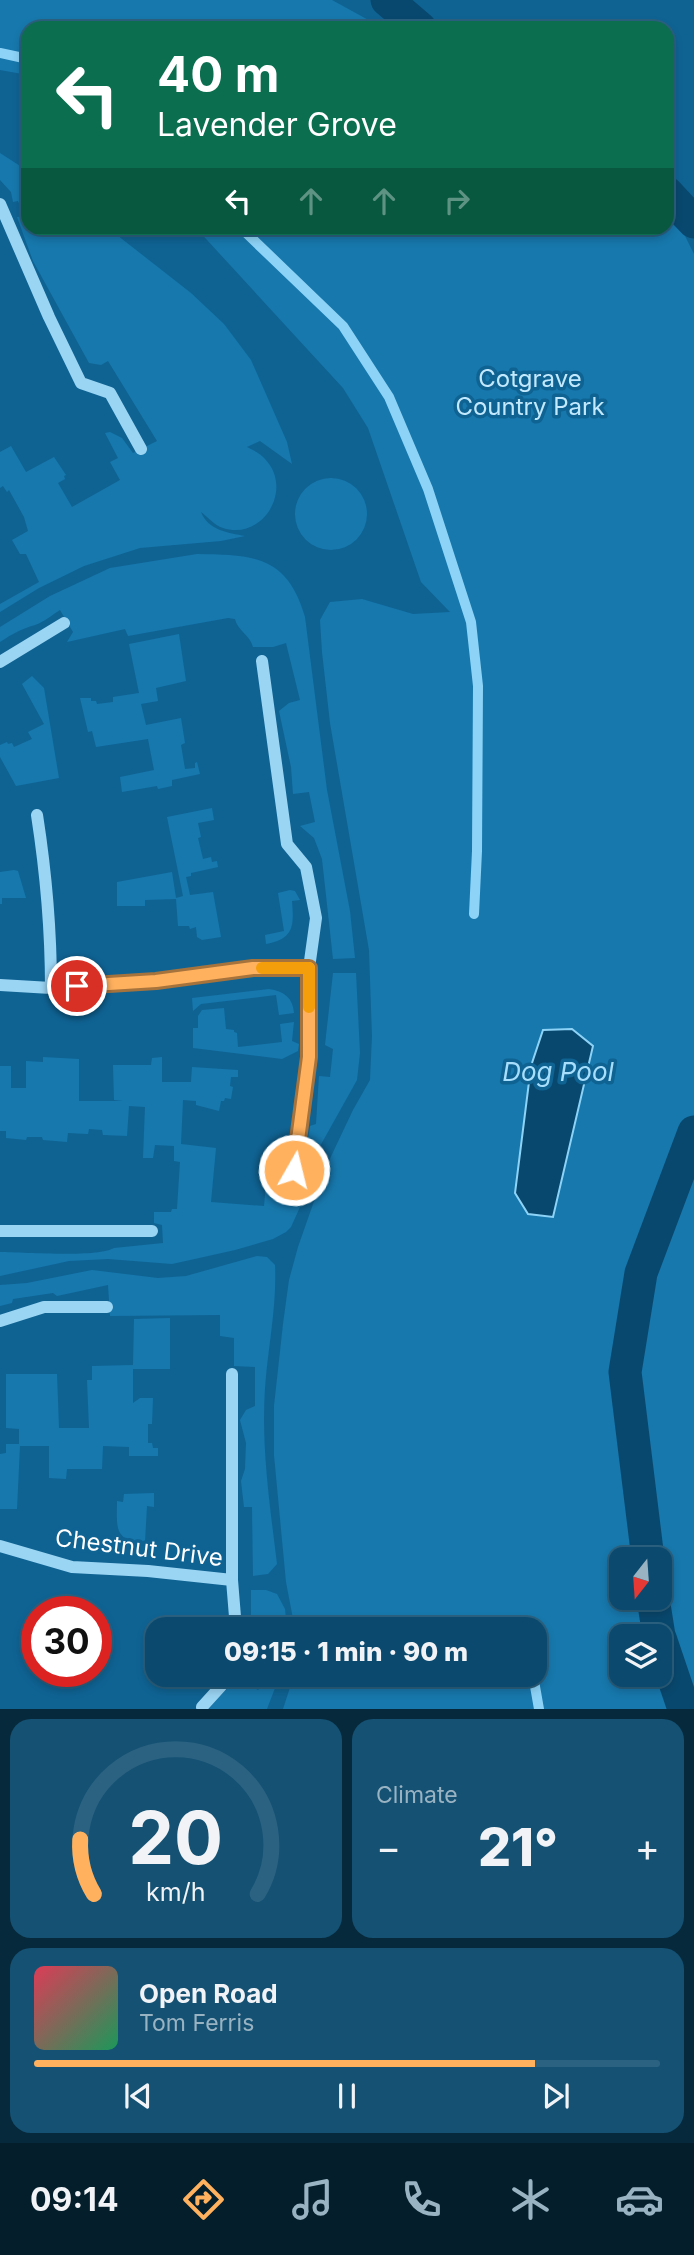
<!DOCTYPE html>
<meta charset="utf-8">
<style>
:root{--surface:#0b4a6e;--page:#145173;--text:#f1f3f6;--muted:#9ab3c2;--line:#2b6281;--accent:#ffb15e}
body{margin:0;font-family:Inter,sans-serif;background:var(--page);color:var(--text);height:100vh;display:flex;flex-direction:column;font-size:26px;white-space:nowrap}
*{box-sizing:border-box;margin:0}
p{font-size:23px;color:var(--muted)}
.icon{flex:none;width:38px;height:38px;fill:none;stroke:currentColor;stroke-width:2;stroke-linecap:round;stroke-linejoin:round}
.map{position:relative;height:1709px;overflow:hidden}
.side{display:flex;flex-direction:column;gap:10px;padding:10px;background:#06293c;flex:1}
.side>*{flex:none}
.guide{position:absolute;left:21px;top:21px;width:653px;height:214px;border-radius:21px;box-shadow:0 4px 10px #0003,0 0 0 2px var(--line);background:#0b6e4f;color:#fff;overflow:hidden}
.needle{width:46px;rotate:197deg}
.tools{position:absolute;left:609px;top:1547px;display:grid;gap:14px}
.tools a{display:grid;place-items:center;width:63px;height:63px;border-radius:14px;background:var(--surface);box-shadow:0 4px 10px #0003,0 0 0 2px var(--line);font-size:35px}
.speed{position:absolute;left:21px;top:1596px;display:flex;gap:14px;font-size:35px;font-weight:700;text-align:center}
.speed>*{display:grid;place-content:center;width:91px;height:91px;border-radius:50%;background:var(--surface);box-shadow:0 4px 10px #0003,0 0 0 2px var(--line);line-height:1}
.speed .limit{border:10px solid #d22;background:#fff;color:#111}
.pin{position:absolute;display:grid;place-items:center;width:60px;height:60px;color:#fff;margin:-30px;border:4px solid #fff;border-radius:50%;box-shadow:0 2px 7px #0007}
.me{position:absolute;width:77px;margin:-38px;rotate:8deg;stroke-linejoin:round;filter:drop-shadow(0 0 5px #0008)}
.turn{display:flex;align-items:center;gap:24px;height:147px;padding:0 21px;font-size:32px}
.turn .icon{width:91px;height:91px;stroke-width:2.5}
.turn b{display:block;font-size:49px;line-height:60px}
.lanes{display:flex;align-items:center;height:66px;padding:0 21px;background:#0003;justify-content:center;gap:35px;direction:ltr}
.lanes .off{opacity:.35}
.big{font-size:52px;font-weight:800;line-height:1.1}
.side .widget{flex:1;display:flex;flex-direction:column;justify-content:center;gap:10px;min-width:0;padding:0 24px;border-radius:21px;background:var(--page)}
.side .dial{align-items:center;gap:0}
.dial svg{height:182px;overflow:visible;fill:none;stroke:var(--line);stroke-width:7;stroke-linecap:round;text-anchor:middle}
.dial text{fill:var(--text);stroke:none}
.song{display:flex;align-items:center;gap:21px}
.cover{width:84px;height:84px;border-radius:10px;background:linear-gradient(135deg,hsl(350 70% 55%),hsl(150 70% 35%))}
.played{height:7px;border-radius:4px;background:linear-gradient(90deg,var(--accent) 80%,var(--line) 80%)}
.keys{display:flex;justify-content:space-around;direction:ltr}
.heat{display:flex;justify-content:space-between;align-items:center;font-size:38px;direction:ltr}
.side .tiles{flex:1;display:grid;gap:10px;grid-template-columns:1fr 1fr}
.widget:last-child{grid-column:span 2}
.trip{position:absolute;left:145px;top:1617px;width:402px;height:70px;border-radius:21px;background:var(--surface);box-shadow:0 4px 10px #0003,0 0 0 2px var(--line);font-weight:800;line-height:70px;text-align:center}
.tab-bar{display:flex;height:112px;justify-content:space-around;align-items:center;background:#041e2c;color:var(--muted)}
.tab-bar .icon{width:49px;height:49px}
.tab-bar .current{color:var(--accent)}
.tab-bar b{font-size:32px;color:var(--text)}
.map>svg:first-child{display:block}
.green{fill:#1778ad;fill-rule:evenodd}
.water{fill:#09486e;stroke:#8dd3f7;stroke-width:2}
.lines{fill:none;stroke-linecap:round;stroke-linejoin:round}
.stream{stroke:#8dd3f7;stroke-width:10}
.canal{stroke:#09486e;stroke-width:33}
.minor{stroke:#9bd5f4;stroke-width:12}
.route-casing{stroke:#a6733d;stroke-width:18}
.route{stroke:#ffb15e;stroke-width:12}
.slow{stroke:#f59e0b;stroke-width:12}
.labels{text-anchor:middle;stroke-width:7;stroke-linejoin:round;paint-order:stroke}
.park-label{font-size:24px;fill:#c3e9fe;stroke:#0f6393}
.street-label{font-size:24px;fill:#fff;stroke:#0f6393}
.water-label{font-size:26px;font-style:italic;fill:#a7defb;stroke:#0f6393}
</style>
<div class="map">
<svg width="694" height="1709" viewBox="0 0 694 1709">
<rect width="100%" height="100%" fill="#0f6393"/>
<!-- green -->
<path class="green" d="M 0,0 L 332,0 L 383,28 L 28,28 L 28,75 L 0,70 Z
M 0,153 L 28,171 L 28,228 L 108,228 L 191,293 L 224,324 L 251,360 L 287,442 L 292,464 L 260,441 L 247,447 C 253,450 261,454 265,459 C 294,489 263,541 223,528 C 214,525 208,517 201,512 C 208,530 228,533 245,536 L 221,541 L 140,548 L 84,566 L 39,588 L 0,612 L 0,604 L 39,582 L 26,554 L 20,554 L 12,540 L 28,531 L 24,517 L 9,490 L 7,492 L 3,486 L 0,488 L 0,452 L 11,446 L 26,472 L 54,457 L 66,475 L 64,476 L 65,479 L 58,483 L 72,507 L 120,480 L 110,462 L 118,458 L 105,433 L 110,432 L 122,438 L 133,453 L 157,441 L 108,361 L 101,365 L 89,363 L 33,261 L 17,217 L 24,216 L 18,201 L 13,202 L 11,192 L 0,180 Z
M 667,219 L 685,236 L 694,254 L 694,1709 L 283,1709 L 294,1675 L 536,1675 L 536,1629 L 295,1629 L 286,1582 L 274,1455 L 274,1406 L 283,1324 L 289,1280 L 298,1247 L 326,1167 L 353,1110 L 370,1080 L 372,1036 L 369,950 L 330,723 L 322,652 L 320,620 L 330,602 L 362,599 L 413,614 L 450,612 L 421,582 L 368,428 L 343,388 L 196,228 L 667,228 ZM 621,1559 L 660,1559 L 660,1598 L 621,1598 ZM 621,1636 L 660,1636 L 660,1675 L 621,1675 Z
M295 514a36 36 0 1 1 72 0a36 36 0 1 1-72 0Z
M 197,554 C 253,555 287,555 305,617 L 327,790 L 350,911 L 355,958 L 333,959 L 322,859 L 314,838 L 300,826 L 315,822 L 309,792 L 293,794 L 291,767 L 279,711 L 289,703 L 300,700 L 286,643 L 273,647 L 253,647 C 250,635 237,630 235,619 L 228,618 L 128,636 L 125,629 L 67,642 L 73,632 L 60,610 C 52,615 44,622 35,625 C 21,629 12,634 0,642 L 0,627 L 50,596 L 110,568 Z
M 179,634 L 186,681 L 156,688 L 158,701 L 141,704 L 146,725 L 181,718 L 185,743 L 181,745 L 185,769 L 195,768 L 195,763 L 197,762 L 200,774 L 172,780 L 172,786 L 158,789 L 157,786 L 122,792 L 120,777 L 154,770 L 148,739 L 96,747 L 92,731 L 88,732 L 80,698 L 91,698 L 91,701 L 96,701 L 97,704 L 113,702 L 113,697 L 139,693 L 129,644 Z
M 32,676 L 44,688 L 59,778 L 16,786 L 0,757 L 0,745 L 7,742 L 8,744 L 12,743 L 14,747 L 32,739 L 28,732 L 44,724 L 22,684 Z
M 212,808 L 214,820 L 198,823 L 201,837 L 198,838 L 203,859 L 211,857 L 212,862 L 217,861 L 218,867 L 191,873 L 191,876 L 186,877 L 190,895 L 213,892 L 221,937 L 202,940 L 197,937 L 196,927 L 190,929 L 189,926 L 178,926 L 176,899 L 145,900 L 145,906 L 117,906 L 117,882 L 172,872 L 176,898 L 183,896 L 167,817 Z
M 14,870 L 18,871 L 26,898 L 2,898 L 2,904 L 0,904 L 0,872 Z
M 290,890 L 295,891 L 300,900 L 292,901 C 294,926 294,939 266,944 L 265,935 L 284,931 L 278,893 Z
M 333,973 L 356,973 L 360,1053 L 357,1080 L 319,1148 L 300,1207 L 291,1227 L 286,1232 L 273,1239 L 235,1250 L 172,1264 L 108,1259 L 69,1261 L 0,1276 L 0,1252 C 22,1252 98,1258 114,1248 L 163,1243 L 162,1225 L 154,1223 L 154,1212 L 171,1212 L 172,1209 L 177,1209 L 180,1162 L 174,1161 L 174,1146 L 155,1145 L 153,1158 L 143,1158 L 145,1107 L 129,1106 L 127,1136 L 103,1135 L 102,1130 L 89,1129 L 88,1134 L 68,1133 L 67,1142 L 43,1140 L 42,1137 L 27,1137 L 26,1140 L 6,1138 L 6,1131 L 0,1131 L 0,1066 L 11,1066 L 11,1088 L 26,1088 L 26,1061 L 43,1062 L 43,1057 L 79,1059 L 79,1101 L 123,1101 L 114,1100 L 113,1065 L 151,1065 L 152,1058 L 162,1057 L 162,1082 L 191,1082 L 192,1067 L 238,1070 L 238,1077 L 231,1077 L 230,1086 L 233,1087 L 231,1099 L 225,1098 L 224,1101 L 221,1101 L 219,1111 L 196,1105 L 196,1101 L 183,1100 L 181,1144 L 216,1148 L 211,1202 L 264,1206 L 266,1184 L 286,1184 L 288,1173 L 300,1172 C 303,1156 308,1143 310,1126 L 316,1124 L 319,1076 L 330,1077 L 333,1049 L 325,1045 Z
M 269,989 C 284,991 293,998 294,1013 L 279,1015 L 276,995 L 201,1004 L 193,1011 L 192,998 Z
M 224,1008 L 226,1029 L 234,1030 L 234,1032 L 237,1033 L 238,1047 L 282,1042 L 280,1024 L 294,1022 L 292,1041 L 299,1044 L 298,1051 L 282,1059 L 193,1048 L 193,1028 L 198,1028 L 198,1016 L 202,1010 Z
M 257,1256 L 267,1257 L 275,1265 C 277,1306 268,1347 265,1388 C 261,1447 270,1506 277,1564 L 268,1574 L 253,1576 L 252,1507 L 244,1507 L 241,1481 L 245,1469 L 246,1443 L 240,1420 L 246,1410 L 255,1406 L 255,1367 L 234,1366 L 234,1338 L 220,1336 L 220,1315 L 110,1316 L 108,1285 L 57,1296 L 53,1293 L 13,1299 L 12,1303 L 0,1306 L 0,1285 L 27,1283 L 92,1270 L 158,1278 L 186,1276 Z
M 170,1318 L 170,1369 L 133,1369 L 133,1403 L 140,1398 L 153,1398 L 152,1424 L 148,1424 L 148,1443 L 152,1443 L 153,1448 L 158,1448 L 158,1456 L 129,1456 L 129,1447 L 103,1446 L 102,1469 L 67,1469 L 66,1479 L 49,1478 L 49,1446 L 20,1446 L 17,1509 L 0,1509 L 0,1454 L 6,1453 L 6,1444 L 19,1444 L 19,1429 L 6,1428 L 6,1374 L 57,1374 L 59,1428 L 89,1428 L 87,1380 L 92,1380 L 92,1366 L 133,1365 L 134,1319 Z
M 154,1493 L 154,1507 L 147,1506 L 145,1542 C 113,1542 117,1526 117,1501 L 123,1502 L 124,1494 Z
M 251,1590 L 266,1590 L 277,1594 L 285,1609 L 287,1629 L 251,1629 Z
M 271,1675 L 280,1675 L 267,1709 L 209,1709 C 224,1691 235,1674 258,1690 Z"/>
<!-- water -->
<path class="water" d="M 572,1029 L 593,1046 L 553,1217 L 528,1214 L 515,1193 L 531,1066 L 543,1030 Z"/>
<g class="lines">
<!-- stream -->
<path class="stream" d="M 0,53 L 28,59
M 241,228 L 343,326 L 389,397 L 428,489 L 471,622 L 478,686 L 477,851 L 474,914
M 533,1675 L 539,1709"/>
<!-- canal -->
<path class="canal" d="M 387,0 L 420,28
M 667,193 L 694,222
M 648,1559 L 625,1372 L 641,1273 L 694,1132
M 653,1598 L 659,1636
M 660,1638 L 684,1709"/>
<!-- minor -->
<path class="minor" d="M 0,204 L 49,317 L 81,383 L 110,393 L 141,449
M 262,661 L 287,844 L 306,867 L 316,918 L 309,968 L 309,1057 L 294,1170
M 0,662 L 64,623
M 37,815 C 46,873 51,929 51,988
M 0,985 L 51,988 L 156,981 L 253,968 L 309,968
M 0,1231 L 152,1231
M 0,1321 L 44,1307 L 107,1307
M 232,1374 L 232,1580 L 236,1629
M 0,1546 L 72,1567 L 148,1571 L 232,1580
M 202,1707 L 231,1675"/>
</g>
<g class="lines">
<!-- route casing -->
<g class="route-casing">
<path id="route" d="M 77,986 L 156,981 L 253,968 L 309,968 L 309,1057 L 294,1170"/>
</g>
<!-- route -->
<use href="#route" class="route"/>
<!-- slow -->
<path class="slow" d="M 262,968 L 309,968 L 309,1007"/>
</g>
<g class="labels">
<!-- park labels -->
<g class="park-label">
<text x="530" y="387">Cotgrave<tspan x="530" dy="28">Country Park</tspan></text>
</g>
<!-- street labels -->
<g class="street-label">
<text transform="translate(139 1548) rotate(7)" y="8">Chestnut Drive</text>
</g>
<!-- water labels -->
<g class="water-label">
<text x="558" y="1081">Dog Pool</text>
</g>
</g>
</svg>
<div class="tools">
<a><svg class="needle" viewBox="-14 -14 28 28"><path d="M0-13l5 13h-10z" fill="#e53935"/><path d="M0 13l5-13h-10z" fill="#9ab3c2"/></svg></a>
<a><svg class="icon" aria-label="layers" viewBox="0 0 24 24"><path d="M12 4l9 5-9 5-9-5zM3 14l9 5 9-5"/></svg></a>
</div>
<div class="speed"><div class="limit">30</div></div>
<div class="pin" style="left:77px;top:986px;background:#d93025"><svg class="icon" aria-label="arrive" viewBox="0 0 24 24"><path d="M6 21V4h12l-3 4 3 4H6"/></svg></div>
<svg class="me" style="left:294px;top:1170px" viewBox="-20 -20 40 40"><circle r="17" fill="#ffb15e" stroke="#fff" stroke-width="3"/><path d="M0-11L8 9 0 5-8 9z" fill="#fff"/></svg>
<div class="trip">09:15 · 1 min · 90 m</div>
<div class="guide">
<div class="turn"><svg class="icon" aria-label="left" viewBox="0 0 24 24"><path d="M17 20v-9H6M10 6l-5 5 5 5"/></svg><div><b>40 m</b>Lavender Grove</div></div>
<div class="lanes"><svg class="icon" aria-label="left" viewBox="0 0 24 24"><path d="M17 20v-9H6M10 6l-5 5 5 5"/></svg><svg class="icon off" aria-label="ahead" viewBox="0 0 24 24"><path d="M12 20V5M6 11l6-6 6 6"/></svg><svg class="icon off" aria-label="ahead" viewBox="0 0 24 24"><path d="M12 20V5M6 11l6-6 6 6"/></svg><svg class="icon off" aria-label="right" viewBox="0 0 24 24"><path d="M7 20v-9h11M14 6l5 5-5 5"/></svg></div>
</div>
</div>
<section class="side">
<div class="tiles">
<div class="widget dial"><svg viewBox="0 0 100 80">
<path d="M14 69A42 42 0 1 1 86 69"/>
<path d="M14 69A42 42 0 0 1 8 45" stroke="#ffb15e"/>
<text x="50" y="56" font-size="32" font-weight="700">20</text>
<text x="50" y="72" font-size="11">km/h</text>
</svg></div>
<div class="widget"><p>Climate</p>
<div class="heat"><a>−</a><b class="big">21°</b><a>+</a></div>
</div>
<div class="widget">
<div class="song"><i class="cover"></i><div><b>Open Road</b><p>Tom Ferris</p></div></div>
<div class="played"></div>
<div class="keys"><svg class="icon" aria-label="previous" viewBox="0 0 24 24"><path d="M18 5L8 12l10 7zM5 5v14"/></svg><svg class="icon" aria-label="pause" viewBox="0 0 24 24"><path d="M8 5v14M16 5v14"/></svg><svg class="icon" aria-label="next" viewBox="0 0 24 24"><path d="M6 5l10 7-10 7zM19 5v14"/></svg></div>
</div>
</div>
</section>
<nav class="tab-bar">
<b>09:14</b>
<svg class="icon current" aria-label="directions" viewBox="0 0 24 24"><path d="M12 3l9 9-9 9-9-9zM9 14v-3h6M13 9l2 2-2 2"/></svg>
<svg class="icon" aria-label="music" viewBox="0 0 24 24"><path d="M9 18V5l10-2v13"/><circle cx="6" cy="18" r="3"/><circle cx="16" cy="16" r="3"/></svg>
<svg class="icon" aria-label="phone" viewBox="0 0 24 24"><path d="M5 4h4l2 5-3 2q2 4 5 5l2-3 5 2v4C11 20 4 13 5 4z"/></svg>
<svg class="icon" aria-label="climate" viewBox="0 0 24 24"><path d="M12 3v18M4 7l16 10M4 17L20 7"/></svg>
<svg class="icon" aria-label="car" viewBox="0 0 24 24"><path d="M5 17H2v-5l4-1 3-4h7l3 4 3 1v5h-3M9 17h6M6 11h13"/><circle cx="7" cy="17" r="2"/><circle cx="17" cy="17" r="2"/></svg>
</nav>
